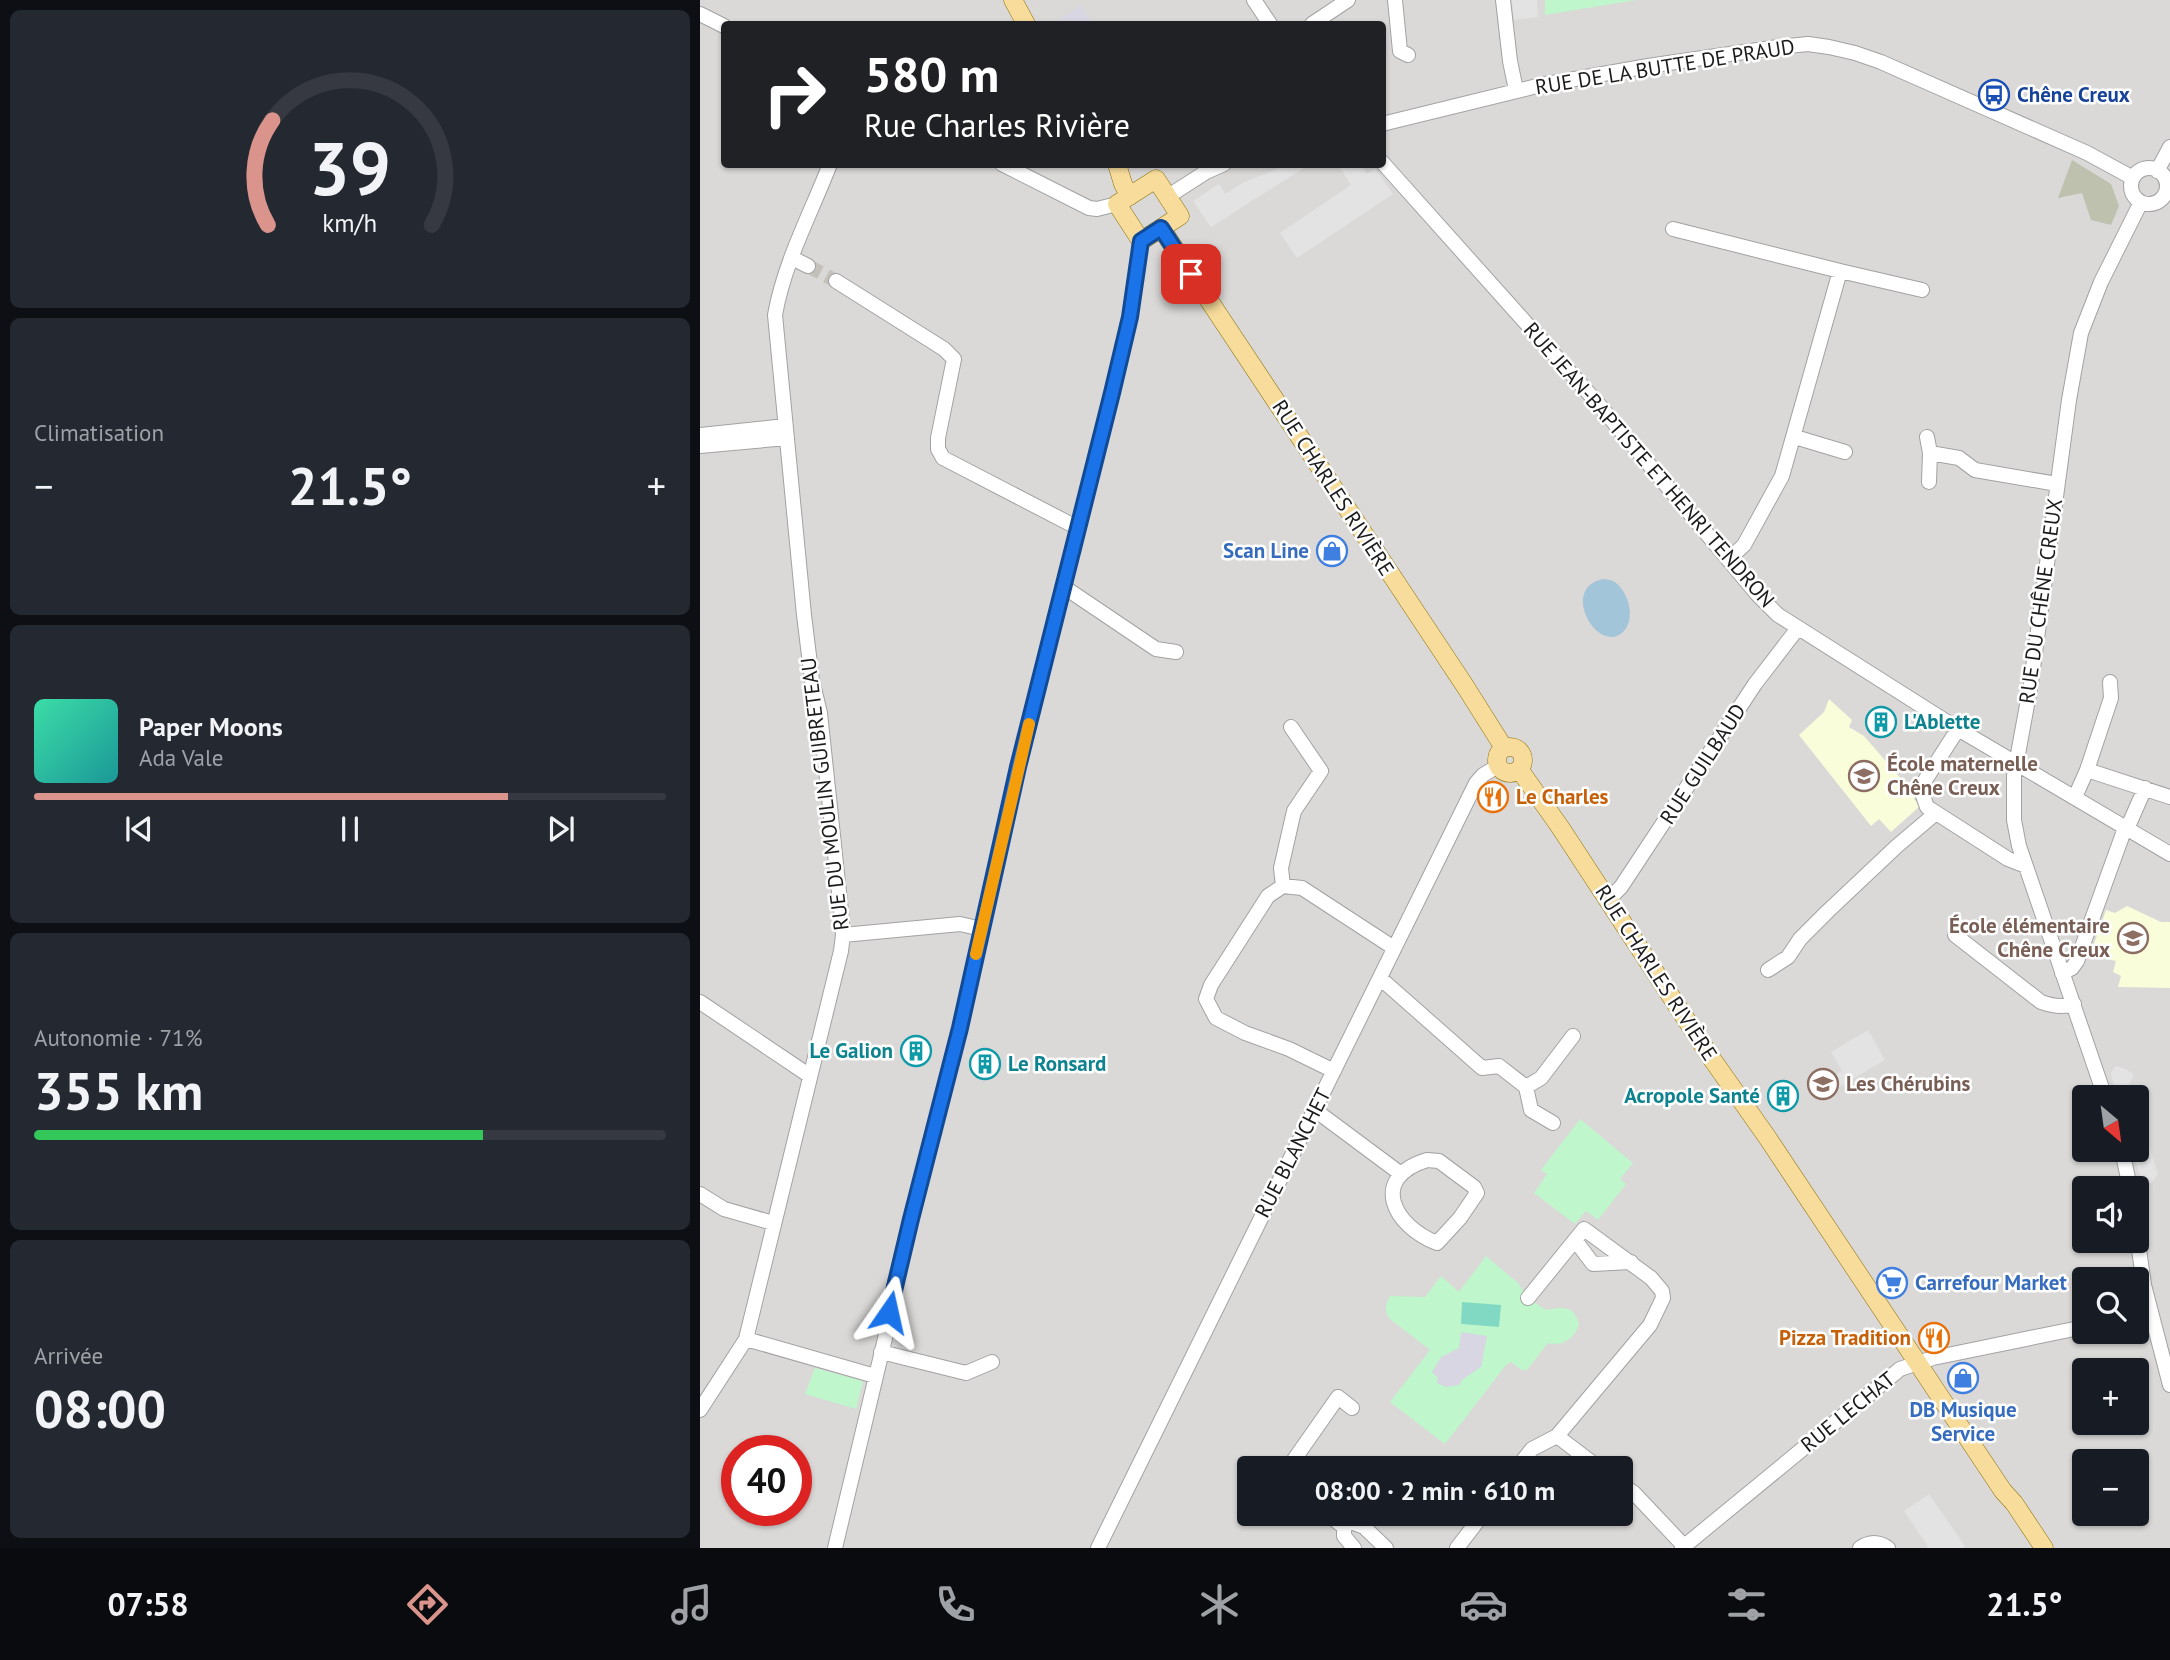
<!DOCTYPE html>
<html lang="fr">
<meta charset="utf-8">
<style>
:root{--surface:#171b24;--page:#242831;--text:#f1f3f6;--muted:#9ea1a6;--line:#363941;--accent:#da948b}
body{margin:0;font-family:"PT Sans",sans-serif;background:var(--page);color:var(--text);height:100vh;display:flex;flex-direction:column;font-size:26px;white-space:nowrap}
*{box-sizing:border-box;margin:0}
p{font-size:23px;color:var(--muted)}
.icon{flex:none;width:38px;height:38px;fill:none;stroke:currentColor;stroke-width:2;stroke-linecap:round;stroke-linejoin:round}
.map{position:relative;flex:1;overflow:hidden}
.drawer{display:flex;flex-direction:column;gap:10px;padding:10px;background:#0d0f14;width:700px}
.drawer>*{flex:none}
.guide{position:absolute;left:21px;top:21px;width:665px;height:147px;border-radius:7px;box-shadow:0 2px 5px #0004;background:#202124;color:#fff;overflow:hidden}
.needle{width:46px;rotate:151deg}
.controls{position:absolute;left:1372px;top:1085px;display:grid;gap:14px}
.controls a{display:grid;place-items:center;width:77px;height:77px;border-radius:7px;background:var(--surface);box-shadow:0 2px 5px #0004;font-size:35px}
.speed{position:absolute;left:21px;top:1435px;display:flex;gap:14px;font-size:35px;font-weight:700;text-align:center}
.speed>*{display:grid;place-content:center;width:91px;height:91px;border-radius:50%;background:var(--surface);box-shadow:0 2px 5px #0004;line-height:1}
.speed .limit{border:10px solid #d22;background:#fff;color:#111}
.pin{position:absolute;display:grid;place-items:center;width:60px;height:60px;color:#fff;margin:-30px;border-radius:14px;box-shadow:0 4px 10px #0006}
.me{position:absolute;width:77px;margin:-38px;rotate:11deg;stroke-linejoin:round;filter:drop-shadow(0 0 5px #0008)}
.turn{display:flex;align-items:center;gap:24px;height:147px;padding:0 28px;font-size:32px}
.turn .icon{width:91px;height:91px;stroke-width:2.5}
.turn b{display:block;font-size:49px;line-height:60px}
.big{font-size:52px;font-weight:800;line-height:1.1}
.drawer .tile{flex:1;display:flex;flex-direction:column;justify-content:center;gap:10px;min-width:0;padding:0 24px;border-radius:10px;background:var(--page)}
.drawer .dial{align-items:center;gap:0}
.dial svg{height:182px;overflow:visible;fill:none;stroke:var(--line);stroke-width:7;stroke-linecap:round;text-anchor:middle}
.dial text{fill:var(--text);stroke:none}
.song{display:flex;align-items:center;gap:21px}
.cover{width:84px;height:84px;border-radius:10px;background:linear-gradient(135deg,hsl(160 70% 55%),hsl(180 70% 35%))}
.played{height:7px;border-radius:4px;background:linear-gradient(90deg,var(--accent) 75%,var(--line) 75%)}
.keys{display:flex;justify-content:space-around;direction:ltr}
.heat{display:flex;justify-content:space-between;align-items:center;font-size:38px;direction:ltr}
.charge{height:10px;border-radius:5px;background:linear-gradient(90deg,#34c759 71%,var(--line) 0)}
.trip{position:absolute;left:537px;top:1456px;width:396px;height:70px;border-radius:7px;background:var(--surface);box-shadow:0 2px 5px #0004;font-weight:800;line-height:70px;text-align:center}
.dock{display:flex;height:112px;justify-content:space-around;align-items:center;background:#090b0e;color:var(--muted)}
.dock .icon{width:49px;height:49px}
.dock .selected{color:var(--accent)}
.dock b{font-size:32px;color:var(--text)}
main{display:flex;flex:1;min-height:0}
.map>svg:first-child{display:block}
.residential{fill:#dad9d8;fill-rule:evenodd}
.education{fill:#f9fdda}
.construction{fill:#bec1ad}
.park{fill:#bff6cb}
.pitch{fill:#82d9c3}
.parking{fill:#e3e3e3}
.plaza{fill:#d7d6e2}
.water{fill:#a3c5d9}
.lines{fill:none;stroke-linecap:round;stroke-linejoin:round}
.minor-tunnel{stroke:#c3c1b9;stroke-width:14;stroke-dasharray:14 7;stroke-linecap:butt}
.minor-casing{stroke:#a2a2a2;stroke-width:16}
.major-casing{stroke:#8d7206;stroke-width:19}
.minor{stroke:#fff;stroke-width:14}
.major{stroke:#f7dc9c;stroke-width:18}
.route-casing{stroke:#114b97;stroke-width:18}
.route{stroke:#1a73e8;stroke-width:12}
.slow{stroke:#f59e0b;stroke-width:12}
.labels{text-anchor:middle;stroke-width:5;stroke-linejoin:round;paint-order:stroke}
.street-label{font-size:21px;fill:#1b1b1b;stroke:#fff}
.transit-label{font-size:21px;font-weight:bold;fill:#164399;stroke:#fff;text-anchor:start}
.shop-label{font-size:21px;font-weight:bold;fill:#366cbe;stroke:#fff;text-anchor:end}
.culture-label{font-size:21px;font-weight:bold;fill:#0d838f;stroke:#fff;text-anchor:start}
.education-label{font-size:21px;font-weight:bold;fill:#785e54;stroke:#fff;text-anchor:start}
.food-label{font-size:21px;font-weight:bold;fill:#c56008;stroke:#fff;text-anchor:start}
</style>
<main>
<section class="drawer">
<div class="tile dial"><svg viewBox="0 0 100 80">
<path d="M14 69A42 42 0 1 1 86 69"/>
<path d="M14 69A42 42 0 0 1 16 23" stroke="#da948b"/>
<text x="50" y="56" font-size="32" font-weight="700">39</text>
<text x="50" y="72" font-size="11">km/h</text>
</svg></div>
<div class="tile"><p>Climatisation</p>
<div class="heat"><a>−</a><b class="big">21.5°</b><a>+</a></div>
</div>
<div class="tile">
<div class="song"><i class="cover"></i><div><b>Paper Moons</b><p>Ada Vale</p></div></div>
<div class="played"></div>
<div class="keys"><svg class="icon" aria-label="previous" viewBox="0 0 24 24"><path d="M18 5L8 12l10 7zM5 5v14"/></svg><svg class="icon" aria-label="pause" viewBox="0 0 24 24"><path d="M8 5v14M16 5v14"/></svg><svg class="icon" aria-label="next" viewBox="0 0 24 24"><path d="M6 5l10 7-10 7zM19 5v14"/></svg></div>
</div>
<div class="tile"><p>Autonomie · 71%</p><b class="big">355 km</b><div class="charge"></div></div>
<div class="tile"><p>Arrivée</p><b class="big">08:00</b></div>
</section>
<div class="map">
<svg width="1470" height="1548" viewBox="0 0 1470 1548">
<rect width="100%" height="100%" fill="#edeae1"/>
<!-- residential -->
<path class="residential" d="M 0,0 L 1470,0 L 1470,1548 L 0,1548 ZM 24,24 L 682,24 L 682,164 L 24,164 ZM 1384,1097 L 1437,1097 L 1437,1150 L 1384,1150 ZM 1384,1188 L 1437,1188 L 1437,1241 L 1384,1241 ZM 1384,1279 L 1437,1279 L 1437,1332 L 1384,1332 ZM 1384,1370 L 1437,1370 L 1437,1423 L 1384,1423 ZM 37,1451 L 96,1451 L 96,1510 L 37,1510 ZM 1384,1461 L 1437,1461 L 1437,1514 L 1384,1514 ZM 550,1468 L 920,1468 L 920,1514 L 550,1514 Z"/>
<!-- education -->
<path class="education" d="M 1129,699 L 1152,720 L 1149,727 L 1164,736 L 1216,796 L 1214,799 L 1220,806 L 1191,832 L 1179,819 L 1171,826 L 1099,735 L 1124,712 Z
M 1427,906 L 1461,922 L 1470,922 L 1470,988 L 1418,987 L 1421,976 L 1413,972 L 1416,961 L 1390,955 L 1406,910 L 1415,913 Z"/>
<!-- construction -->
<path class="construction" d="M 1372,160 L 1411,184 L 1419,206 L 1411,225 L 1391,220 L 1382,193 L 1358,198 Z"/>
<!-- park -->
<path class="park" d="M 845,0 L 936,0 L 845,15 Z
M 880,1119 L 933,1163 L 920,1179 L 926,1184 L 898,1220 L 886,1211 L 875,1224 L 834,1193 L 847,1174 L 841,1170 Z
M 786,1256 L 818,1283 L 828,1298 L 846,1310 C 862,1307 874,1305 879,1324 C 875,1338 863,1347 848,1343 L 827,1370 L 822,1370 L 811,1362 L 806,1365 L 745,1444 L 690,1402 L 730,1350 L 690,1319 C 684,1310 685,1305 690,1296 L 725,1297 L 741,1276 L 759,1292 Z
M 115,1368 L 163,1381 L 156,1409 L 105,1394 Z"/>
<!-- pitch -->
<path class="pitch" d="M 762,1302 L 801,1305 L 799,1327 L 761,1324 Z"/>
<!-- parking -->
<path class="parking" d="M 812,0 L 837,0 L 838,17 L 814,20 Z
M 587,165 L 602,165 L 604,168 L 511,227 L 493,201 L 519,184 L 525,194 L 544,182 Z
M 638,165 L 665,165 L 662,167 L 667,174 L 675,169 L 693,194 L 597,258 L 580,233 L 651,185 Z
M 1168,1030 L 1185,1060 L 1136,1089 L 1130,1078 L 1142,1071 L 1131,1052 Z
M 1415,1066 L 1426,1069 L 1434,1075 L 1424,1094 L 1426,1097 L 1416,1097 L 1411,1073 Z
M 1437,1109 L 1458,1174 L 1451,1183 L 1442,1182 L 1432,1150 L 1437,1150 Z
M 1229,1494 L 1265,1546 L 1263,1548 L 1229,1548 L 1204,1511 Z"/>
<!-- plaza -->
<path class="plaza" d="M 381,6 L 391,21 L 389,24 L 353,24 Z
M 761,1332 L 787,1336 L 781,1367 L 762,1380 L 759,1385 L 746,1387 L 737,1383 L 738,1378 L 732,1372 L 741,1357 L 759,1348 Z"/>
<!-- water -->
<path class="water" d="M 905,579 C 909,580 913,580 916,583 C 929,593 936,620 923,632 C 897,656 858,585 905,579 Z"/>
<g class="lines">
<!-- minor-tunnel -->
<path class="minor-tunnel" d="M 108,266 L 136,281"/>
<!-- minor casing -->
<g class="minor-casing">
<path id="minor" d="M 554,0 L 570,24
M 695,0 L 700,51 L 708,55
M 803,0 L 810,61 L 816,90
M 0,14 L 24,26
M 612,24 L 648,0
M 682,124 L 841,85 L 948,66 L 1078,47 L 1108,44 L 1129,47 L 1155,53 L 1181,62 L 1387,153 L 1433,178
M 682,162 L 901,407 L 1057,594 L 1078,615 L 1258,729 L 1470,854
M 302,164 L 389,208 L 397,209 L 417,204
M1431 186a18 18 0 1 1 36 0a18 18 0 1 1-36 0Z
M 1457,171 L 1470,147
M 467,197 L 506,172 L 524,164
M 973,229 L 1140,271
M 92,258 L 108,266
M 136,281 L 244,349 L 254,359 L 238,438 L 238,449 L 243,458 L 378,528
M 0,435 L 85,426
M 1095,437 L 1145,452
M 1227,437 L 1230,453 L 1229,482
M 0,446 L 87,438
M 1230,453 L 1259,458 L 1275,470 L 1357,484
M 1029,559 L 1044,545 L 1082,476 L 1140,271 L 1222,290
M 364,587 L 456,649 L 476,652
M 1258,729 L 1222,785 L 1221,790 L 1227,807 L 1308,859 L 1326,866
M 1387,770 L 1470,797
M 1375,797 L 1387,770 L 1411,698 L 1410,682
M 1427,829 L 1445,788
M 583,886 L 581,868 L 594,811 L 621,771 L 591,727
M 909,899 L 921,887 L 1055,684 L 1098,628
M 143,935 L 260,924 L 282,929
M 1255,935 L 1341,1002 C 1352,1006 1362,1008 1374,1004
M 1068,970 L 1088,957 L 1100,939 L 1128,911 L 1197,846 L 1236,813
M 1362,973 L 1372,968 L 1377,961 L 1425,828
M 680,978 L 782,1068 L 799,1066 L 826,1087 L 841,1078 L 873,1036
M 0,1002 L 110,1076
M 634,1071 L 589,1049 L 545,1033 L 516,1018 L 506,999 L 511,985 L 568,896 L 583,886 L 602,888 L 694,948
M 826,1087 L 831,1110 L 853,1123
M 1405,1097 L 1319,846 L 1314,820 L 1314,776 L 1331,683 L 1369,400 L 1381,333 L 1401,282 L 1441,202
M 615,1110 L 701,1174
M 1422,1150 L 1430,1188
M 727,1160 L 739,1161 L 774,1187 L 777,1193 L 760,1218 L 737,1243 C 693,1226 669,1178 727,1160 Z
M 0,1194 L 24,1209 L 73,1223
M 1437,1235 L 1444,1285 L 1470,1385
M 828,1298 L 875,1240
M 1437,1317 L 1451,1314
M 46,1339 L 175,1376
M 181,1352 L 266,1373 L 292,1362
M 0,1410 L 46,1339 L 141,951 L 143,935 L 141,911 L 120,713 L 112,680 L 104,615 L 75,315 C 84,263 111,213 130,164
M 857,1436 L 899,1468
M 591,1468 L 591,1464 L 638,1397 L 652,1408
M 817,1468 L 832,1449 L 857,1436 L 950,1325 L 963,1298 L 962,1291 L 951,1278 L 884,1229 L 875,1240 L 893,1264 L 931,1262
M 920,1484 L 934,1493 L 984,1546
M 627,1514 L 644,1527
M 135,1548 L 187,1330 L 192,1295 L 260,1028 L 318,767 L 412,393 L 430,317 L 441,241
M 398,1548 L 776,783 L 783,775 L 798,766
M 654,1548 L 644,1536 L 644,1527 L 651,1522 L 664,1527 L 686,1548
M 757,1548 L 783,1514
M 982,1548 L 1200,1369 L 1233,1358 L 1384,1327
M 1160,1548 C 1170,1541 1178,1541 1188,1548"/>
</g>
<!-- major casing -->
<g class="major-casing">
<path id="major" d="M 313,0 L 326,24
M 417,164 L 423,184 L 430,196
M 456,179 L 480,216 L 441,241 L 417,204 Z
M 461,228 L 765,686 L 804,748
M797 760a13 13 0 1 1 26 0a13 13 0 1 1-26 0Z
M 819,769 L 860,827 L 1012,1059 L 1067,1137 L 1303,1491 L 1314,1503 L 1344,1548"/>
</g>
<!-- minor -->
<use href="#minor" class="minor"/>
<!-- major -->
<use href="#major" class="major"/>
</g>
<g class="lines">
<!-- route casing -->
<g class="route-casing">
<path id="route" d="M 189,1312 L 211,1219 L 260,1028 L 318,767 L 412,393 L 430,317 L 441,241 L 461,228 L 491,274"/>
</g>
<!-- route -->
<use href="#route" class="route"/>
<!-- slow -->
<path class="slow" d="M 276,954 L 329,724"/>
</g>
<!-- icons -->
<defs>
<g id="bus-ring" transform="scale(1.575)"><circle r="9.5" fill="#fff" stroke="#1a4fb4" stroke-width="1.5"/><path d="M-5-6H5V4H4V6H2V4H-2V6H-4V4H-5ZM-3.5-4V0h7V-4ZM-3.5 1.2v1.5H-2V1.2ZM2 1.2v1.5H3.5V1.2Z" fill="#1a4fb4"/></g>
<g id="shop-ring" transform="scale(1.575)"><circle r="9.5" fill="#fff" stroke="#3f7fe0" stroke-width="1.5"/><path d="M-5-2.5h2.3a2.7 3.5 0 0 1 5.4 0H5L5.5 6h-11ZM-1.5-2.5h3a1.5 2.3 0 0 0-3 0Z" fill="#3f7fe0"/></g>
<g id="building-ring" transform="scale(1.575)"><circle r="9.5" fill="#fff" stroke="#0f9aa8" stroke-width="1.5"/><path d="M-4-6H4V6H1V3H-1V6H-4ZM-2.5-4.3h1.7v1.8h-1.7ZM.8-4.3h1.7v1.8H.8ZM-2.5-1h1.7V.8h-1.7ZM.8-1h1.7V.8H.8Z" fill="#0f9aa8"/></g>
<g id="school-ring" transform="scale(1.575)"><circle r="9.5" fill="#fff" stroke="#8d6e63" stroke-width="1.5"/><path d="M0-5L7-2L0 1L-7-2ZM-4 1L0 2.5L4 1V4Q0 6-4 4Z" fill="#8d6e63"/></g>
<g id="restaurant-ring" transform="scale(1.575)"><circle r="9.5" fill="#fff" stroke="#e8710a" stroke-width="1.5"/><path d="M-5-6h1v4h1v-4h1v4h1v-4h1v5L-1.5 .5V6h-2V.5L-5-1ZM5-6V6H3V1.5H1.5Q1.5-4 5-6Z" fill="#e8710a"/></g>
<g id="supermarket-ring" transform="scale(1.575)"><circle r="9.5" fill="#fff" stroke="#3f7fe0" stroke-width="1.5"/><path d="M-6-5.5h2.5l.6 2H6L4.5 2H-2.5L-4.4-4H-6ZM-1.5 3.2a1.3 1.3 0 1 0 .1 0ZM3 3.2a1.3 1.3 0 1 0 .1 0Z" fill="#3f7fe0"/></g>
</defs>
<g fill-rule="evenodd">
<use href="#bus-ring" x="1294" y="95"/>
<use href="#shop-ring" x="632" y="551"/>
<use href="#building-ring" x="1181" y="722"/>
<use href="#school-ring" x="1164" y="776"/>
<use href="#restaurant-ring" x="793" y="797"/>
<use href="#school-ring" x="1433" y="938"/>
<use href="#building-ring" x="216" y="1051"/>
<use href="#building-ring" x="285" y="1064"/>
<use href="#school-ring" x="1123" y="1084"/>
<use href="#building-ring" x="1083" y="1096"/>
<use href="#supermarket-ring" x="1192" y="1283"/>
<use href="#restaurant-ring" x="1234" y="1338"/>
<use href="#shop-ring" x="1263" y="1378"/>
</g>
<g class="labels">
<!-- street labels -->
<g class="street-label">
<text transform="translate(965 67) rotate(-9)" y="7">RUE DE LA BUTTE DE PRAUD</text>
<text transform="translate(949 465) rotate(49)" y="7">RUE JEAN-BAPTISTE ET HENRI TENDRON</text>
<text transform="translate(633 488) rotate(57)" y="7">RUE CHARLES RIVIÈRE</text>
<text transform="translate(1341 601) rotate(-82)" y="7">RUE DU CHÊNE CREUX</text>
<text transform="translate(1003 764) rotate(-57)" y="7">RUE GUILBAUD</text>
<text transform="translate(125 794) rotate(-97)" y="7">RUE DU MOULIN GUIBRETEAU</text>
<text transform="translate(956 973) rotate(57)" y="7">RUE CHARLES RIVIÈRE</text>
<text transform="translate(593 1153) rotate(-63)" y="7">RUE BLANCHET</text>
<text transform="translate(1148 1412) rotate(-39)" y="7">RUE LECHAT</text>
</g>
<!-- transit labels -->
<g class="transit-label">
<text x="1317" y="102">Chêne Creux</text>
</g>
<!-- shop labels -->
<g class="shop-label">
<text x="609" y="558">Scan Line</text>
<text x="1215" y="1290" text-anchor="start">Carrefour Market</text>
<text x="1263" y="1417" text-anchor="middle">DB Musique<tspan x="1263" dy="24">Service</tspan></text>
</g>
<!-- culture labels -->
<g class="culture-label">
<text x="1204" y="729">L'Ablette</text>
<text x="193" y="1058" text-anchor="end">Le Galion</text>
<text x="308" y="1071">Le Ronsard</text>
<text x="1060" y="1103" text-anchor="end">Acropole Santé</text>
</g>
<!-- education labels -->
<g class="education-label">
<text x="1187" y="771">École maternelle<tspan x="1187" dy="24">Chêne Creux</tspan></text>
<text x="1410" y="933" text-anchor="end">École élémentaire<tspan x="1410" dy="24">Chêne Creux</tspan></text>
<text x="1146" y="1091">Les Chérubins</text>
</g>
<!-- food labels -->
<g class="food-label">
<text x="816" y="804">Le Charles</text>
<text x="1211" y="1345" text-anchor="end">Pizza Tradition</text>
</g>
</g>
</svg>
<div class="controls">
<a><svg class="needle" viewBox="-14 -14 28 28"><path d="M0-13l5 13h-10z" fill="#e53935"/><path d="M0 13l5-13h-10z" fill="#9ea1a6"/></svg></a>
<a><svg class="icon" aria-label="sound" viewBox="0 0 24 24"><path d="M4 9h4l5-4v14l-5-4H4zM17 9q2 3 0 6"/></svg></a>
<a><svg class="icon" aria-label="search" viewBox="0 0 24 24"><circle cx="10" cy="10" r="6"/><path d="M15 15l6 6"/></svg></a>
<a>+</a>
<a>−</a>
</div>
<div class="speed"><div class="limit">40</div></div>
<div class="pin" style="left:491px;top:274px;background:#d93025"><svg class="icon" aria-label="arrive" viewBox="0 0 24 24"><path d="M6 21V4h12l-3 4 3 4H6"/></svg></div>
<svg class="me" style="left:189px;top:1312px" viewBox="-20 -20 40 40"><path d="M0-17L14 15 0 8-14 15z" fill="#1a73e8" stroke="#fff" stroke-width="4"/></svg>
<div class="trip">08:00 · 2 min · 610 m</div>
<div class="guide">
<div class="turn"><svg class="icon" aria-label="right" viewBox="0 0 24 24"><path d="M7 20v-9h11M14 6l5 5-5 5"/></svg><div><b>580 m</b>Rue Charles Rivière</div></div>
</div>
</div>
</main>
<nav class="dock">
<b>07:58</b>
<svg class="icon selected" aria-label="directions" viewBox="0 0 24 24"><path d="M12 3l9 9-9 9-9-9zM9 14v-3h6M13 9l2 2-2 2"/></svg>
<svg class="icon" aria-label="music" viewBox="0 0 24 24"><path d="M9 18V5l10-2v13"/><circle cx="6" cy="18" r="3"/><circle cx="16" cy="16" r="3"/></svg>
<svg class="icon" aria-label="phone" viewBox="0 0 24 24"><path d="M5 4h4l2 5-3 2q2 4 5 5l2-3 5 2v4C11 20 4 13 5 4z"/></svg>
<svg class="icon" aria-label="climate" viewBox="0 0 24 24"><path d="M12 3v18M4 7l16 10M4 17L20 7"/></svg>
<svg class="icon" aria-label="car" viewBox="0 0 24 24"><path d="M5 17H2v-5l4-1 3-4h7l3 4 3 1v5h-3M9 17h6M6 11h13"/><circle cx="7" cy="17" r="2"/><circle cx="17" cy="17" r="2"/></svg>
<svg class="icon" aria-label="filters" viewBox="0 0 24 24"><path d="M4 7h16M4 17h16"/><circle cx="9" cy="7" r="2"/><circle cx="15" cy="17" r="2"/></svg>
<b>21.5°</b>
</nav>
